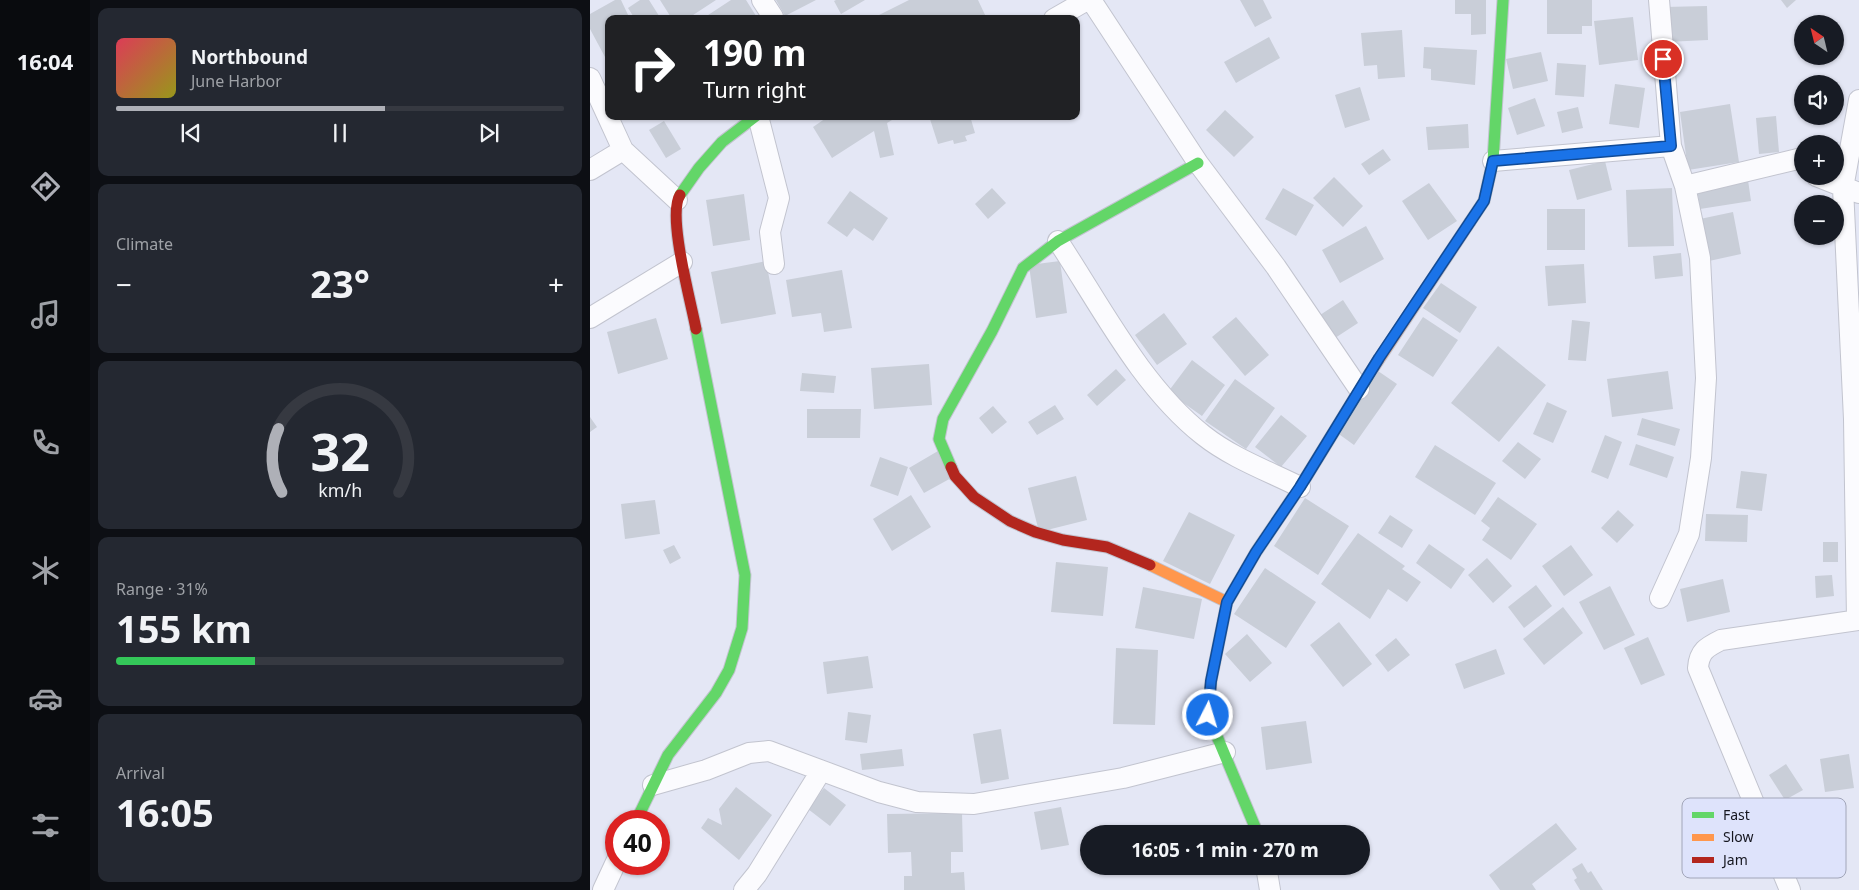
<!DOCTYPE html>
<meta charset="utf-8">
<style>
:root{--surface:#171b24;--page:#242831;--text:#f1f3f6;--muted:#9ea1a6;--line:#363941;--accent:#aeb0b7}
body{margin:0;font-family:"Noto Sans",sans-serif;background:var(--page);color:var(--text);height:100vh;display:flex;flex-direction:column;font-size:19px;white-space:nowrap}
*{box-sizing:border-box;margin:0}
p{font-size:16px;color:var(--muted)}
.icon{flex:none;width:28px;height:28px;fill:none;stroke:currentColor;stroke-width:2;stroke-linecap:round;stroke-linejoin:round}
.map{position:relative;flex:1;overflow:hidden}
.details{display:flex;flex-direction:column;gap:8px;padding:8px;background:#0d0f14;width:500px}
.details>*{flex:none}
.hud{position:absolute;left:15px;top:15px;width:475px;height:105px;border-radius:10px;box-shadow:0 1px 4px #0004;background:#202124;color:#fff;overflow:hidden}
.needle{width:32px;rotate:325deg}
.tools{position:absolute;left:1204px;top:15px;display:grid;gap:10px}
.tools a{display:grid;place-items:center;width:50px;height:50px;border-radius:50%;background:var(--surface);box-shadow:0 1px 4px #0004;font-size:25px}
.speed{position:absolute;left:15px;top:810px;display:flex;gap:10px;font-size:25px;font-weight:700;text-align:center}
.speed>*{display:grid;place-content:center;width:65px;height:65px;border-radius:50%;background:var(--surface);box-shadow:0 1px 4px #0004;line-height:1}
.speed .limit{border:8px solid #d22;background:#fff;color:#111}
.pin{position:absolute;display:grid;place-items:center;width:42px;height:42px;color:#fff;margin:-21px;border:2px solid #fff;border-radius:50%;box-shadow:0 1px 5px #0007}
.me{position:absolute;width:55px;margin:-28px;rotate:5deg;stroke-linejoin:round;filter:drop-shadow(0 0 4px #0008)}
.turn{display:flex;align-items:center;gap:18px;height:105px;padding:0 15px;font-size:22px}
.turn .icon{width:65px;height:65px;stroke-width:2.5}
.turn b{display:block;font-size:35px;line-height:42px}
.big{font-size:38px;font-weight:700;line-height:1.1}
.details .card{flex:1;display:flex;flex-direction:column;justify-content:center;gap:8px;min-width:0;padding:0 18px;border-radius:10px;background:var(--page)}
.details .dial{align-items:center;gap:0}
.dial svg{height:130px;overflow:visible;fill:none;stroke:var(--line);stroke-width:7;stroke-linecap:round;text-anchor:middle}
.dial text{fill:var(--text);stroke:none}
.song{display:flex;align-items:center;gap:15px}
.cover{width:60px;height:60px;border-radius:8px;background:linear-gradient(135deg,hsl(350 70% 55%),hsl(60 70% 35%))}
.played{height:5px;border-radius:2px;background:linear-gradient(90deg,var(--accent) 60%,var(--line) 60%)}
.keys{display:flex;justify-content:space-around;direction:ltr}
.heat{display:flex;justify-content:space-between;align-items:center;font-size:28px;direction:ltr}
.charge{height:8px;border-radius:4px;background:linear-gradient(90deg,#34c759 31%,var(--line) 0)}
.trip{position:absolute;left:490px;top:825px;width:290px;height:50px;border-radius:25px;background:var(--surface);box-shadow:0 1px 4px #0004;font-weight:700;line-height:50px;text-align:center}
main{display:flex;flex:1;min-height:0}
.menu{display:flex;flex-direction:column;width:90px;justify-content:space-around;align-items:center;background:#090b0e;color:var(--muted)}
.menu .icon{width:35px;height:35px}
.menu .current{color:var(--accent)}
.menu b{font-size:22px;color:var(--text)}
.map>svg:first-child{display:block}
.building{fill:#c9ced8}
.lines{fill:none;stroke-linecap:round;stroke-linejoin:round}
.street-casing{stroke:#c2c4cf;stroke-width:22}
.fast-casing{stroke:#c2c4cf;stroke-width:13}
.slow-casing{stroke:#c2c4cf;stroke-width:13}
.jam-casing{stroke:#c2c4cf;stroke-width:13}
.street{stroke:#fbfbfe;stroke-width:20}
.fast{stroke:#63d668;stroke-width:11}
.slow{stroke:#ff974d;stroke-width:11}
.jam{stroke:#b3261e;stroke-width:11}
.route-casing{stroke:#114b97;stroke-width:12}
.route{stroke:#1a73e8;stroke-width:9}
.key{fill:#dee3fb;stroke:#a2a6b9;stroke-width:1}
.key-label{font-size:14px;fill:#15161f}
</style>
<main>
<nav class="menu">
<b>16:04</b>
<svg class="icon current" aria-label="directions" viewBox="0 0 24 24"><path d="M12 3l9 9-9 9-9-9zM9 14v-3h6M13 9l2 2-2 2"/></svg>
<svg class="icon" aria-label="music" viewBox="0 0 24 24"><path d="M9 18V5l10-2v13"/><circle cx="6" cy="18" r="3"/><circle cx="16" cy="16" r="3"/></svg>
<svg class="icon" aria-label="phone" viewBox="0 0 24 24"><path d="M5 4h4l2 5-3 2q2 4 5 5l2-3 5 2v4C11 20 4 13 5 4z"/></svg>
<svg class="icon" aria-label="climate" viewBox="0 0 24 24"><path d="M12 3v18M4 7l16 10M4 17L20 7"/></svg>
<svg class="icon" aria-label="car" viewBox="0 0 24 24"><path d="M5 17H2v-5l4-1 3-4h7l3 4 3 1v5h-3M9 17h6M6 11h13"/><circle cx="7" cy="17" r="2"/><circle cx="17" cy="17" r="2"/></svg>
<svg class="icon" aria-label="filters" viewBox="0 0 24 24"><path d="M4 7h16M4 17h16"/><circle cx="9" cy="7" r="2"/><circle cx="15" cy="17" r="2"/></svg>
</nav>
<section class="details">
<div class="card">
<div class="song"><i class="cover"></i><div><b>Northbound</b><p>June Harbor</p></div></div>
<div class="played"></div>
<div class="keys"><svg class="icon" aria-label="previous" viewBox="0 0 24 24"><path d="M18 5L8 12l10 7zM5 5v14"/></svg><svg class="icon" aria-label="pause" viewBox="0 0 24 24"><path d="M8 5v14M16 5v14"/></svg><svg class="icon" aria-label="next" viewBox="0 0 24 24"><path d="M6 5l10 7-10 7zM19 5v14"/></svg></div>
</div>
<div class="card"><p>Climate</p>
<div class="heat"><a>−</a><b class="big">23°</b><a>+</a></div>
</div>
<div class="card dial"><svg viewBox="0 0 100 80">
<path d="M14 69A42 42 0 1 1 86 69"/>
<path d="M14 69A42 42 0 0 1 12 30" stroke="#aeb0b7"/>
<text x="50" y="56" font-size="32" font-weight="700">32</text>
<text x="50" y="72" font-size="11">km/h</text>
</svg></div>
<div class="card"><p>Range · 31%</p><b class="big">155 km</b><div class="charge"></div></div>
<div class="card"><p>Arrival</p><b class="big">16:05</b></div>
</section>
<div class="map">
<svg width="1269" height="890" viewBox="0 0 1269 890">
<rect width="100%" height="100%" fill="#e4e7f5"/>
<!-- building -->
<path class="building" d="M 25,0 L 31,0 L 40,19 L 19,19 L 19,55 L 15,57 L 0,29 L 0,14 Z
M 50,0 L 59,0 L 71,19 L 45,19 L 38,8 Z
M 70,0 L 126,0 L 97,19 L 82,19 Z
M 141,0 L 156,0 L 168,19 L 112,19 Z
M 186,0 L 226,0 L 195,16 Z
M 246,0 L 275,0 L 251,14 L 244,1 Z
M 319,0 L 388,0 L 397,19 L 281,19 Z
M 650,0 L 673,0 L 682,18 L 665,27 Z
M 865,0 L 896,0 L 896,34 L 881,35 L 881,14 L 865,14 Z
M 957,0 L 1002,0 L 1002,26 L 992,26 L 992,34 L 957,34 Z
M 1191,0 L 1206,0 L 1197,8 Z
M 1117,6 L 1118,40 L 1076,42 L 1075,7 Z
M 1043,17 L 1048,60 L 1009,65 L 1004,21 Z
M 812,30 L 815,77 L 788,79 L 787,65 L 774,66 L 771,33 Z
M 679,37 L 690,58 L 646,83 L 634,62 Z
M 834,47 L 887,50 L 885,85 L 841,80 L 841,69 L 833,68 Z
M 951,52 L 958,81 L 923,89 L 916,59 Z
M 967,63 L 996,65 L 994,97 L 965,95 Z
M 1025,84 L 1055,88 L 1049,128 L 1019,124 Z
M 770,87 L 780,120 L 755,128 L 745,95 Z
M 945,98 L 955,126 L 927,135 L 918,108 Z
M 1140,104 L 1149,162 L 1098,170 L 1090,112 Z
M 988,107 L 993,128 L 972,133 L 967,112 Z
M 635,110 L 664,137 L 644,157 L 616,130 Z
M 239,116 L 300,116 L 302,120 L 297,123 L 304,155 L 290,158 L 284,131 L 242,158 L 223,127 Z
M 339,116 L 380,116 L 385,133 L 375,136 L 377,141 L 364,144 L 363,140 L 348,144 Z
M 1186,116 L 1189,152 L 1169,154 L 1166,118 Z
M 74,121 L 91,149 L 76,158 L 59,130 Z
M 878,124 L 879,148 L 838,150 L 836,127 Z
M 793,149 L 801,160 L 779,175 L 771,164 Z
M 1015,161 L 1022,190 L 987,200 L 979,170 Z
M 744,177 L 773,206 L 753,227 L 723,198 Z
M 1158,180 L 1161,201 L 1110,209 L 1107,188 Z
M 839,183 L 867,221 L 838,240 L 812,201 Z
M 402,188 L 416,203 L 398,219 L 385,204 Z
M 693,188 L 724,205 L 706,236 L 675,219 Z
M 1082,188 L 1084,246 L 1038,247 L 1036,190 Z
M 260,191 L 298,218 L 283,241 L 264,228 L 257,237 L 237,223 Z
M 154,194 L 160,240 L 123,246 L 116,200 Z
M 957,209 L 995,209 L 995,250 L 957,250 Z
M 1143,212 L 1151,254 L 1119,261 L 1110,219 Z
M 776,226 L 794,259 L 750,283 L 732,250 Z
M 1091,253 L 1093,276 L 1065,279 L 1063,256 Z
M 176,261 L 186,314 L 131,324 L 121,272 Z
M 470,261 L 477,313 L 446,318 L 439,265 Z
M 994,264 L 996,303 L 958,306 L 955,266 Z
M 252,270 L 262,328 L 234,332 L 231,313 L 202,317 L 196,280 Z
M 851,283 L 887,307 L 870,333 L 833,308 Z
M 753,300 L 768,323 L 742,340 L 727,317 Z
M 574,313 L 597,344 L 567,365 L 545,335 Z
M 646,317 L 679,355 L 655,376 L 622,337 Z
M 833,317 L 868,340 L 843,377 L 808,355 Z
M 66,318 L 78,359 L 28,374 L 17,332 Z
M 982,320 L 1000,322 L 996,361 L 978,360 Z
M 908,346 L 956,385 L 909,442 L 861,403 Z
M 602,360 L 635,385 L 612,416 L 578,392 Z
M 339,364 L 342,405 L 284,409 L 281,368 Z
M 526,369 L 536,380 L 507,406 L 497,395 Z
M 788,371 L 807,384 L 764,445 L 746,432 Z
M 1078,371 L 1083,409 L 1022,417 L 1017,379 Z
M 212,373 L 246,376 L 244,393 L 210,391 Z
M 645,379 L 685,408 L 656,449 L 615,421 Z
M 957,402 L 977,411 L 963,443 L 943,434 Z
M 465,405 L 474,419 L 447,435 L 438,422 Z
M 403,406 L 417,422 L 402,434 L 389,418 Z
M 217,409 L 271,409 L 270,438 L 217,438 Z
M 691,415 L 717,436 L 691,467 L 665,447 Z
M 0,417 L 7,427 L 0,432 Z
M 1052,418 L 1090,429 L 1085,446 L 1047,435 Z
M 1015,435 L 1032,442 L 1018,479 L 1001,472 Z
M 928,442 L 951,459 L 935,479 L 912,461 Z
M 1046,444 L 1084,457 L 1077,478 L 1039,465 Z
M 845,445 L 906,483 L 885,515 L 825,477 Z
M 348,451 L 363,477 L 334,493 L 319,468 Z
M 290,457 L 318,467 L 308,496 L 280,486 Z
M 1151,471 L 1177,474 L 1172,511 L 1146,508 Z
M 486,476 L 497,520 L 449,532 L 438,488 Z
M 321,495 L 341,527 L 302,551 L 283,519 Z
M 908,497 L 947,524 L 921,560 L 892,540 L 900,528 L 891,521 Z
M 715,498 L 759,526 L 728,575 L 684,546 Z
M 65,500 L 70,534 L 35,539 L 31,504 Z
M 1028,510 L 1044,525 L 1027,543 L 1011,528 Z
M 599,512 L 645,535 L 620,584 L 573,561 Z
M 1116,514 L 1158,515 L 1157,542 L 1115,541 Z
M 800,515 L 823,530 L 812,548 L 788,533 Z
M 768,533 L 815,566 L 812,569 L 831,582 L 817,602 L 798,589 L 780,619 L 731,584 Z
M 1233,542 L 1248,542 L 1248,562 L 1233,562 Z
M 839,544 L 875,569 L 861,589 L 826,563 Z
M 84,545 L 91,558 L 80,564 L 73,550 Z
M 981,545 L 1003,575 L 974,596 L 952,566 Z
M 897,558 L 922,586 L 903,603 L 878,575 Z
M 466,562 L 518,567 L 513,616 L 461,612 Z
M 675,568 L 726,602 L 696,648 L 644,614 Z
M 1242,575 L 1244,596 L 1226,598 L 1225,576 Z
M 1133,579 L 1140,612 L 1097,622 L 1090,589 Z
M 946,585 L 962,606 L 934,628 L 918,607 Z
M 1020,586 L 1045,635 L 1014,650 L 989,602 Z
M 553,587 L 612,599 L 604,639 L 545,628 Z
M 973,607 L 993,633 L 954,665 L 933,639 Z
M 749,622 L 782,664 L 753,687 L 720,645 Z
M 657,634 L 682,663 L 660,682 L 635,654 Z
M 1058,637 L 1075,675 L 1051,685 L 1034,648 Z
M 806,638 L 820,655 L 798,672 L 785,655 Z
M 526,648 L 568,650 L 565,725 L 523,724 Z
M 906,649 L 915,674 L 874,689 L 865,664 Z
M 278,656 L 283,688 L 237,694 L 233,662 Z
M 258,712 L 281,715 L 277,743 L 255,740 Z
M 716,721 L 722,763 L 676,770 L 671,727 Z
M 411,729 L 419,779 L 391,784 L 383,734 Z
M 312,749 L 314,766 L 272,770 L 270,754 Z
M 1259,754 L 1264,788 L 1235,792 L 1230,759 Z
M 1196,764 L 1213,790 L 1195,800 L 1179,775 Z
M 146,787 L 182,815 L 149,860 L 111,828 L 118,818 L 132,825 L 129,809 Z
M 234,788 L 256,805 L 240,826 L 218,809 Z
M 471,807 L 479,845 L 451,850 L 444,812 Z
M 372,813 L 373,852 L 361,852 L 361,873 L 374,872 L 375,890 L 314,890 L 314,876 L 322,876 L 321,852 L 298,853 L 297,814 Z
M 966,823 L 987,849 L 942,884 L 946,890 L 910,890 L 899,875 Z
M 992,863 L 998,873 L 1001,871 L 1013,890 L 990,890 L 984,880 L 987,878 L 982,869 Z"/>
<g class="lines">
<!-- street casing -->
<g class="street-casing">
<path id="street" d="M 172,0 L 183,17
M 501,0 L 608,163 L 686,267 L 769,389
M 1069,0 L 1081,146 L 1095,186 L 1110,258 L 1116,378 L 1111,458 L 1099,534 L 1070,598
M 464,19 L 497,0
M 0,78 L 33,150 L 87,200
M 168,116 L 189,198 L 180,232 L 184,264
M 903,161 L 1081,146
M 0,170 L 33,150
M 1226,176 L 1269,193
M 1095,186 L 1212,158
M 468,241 C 511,306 551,386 613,435 C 642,458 678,471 710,487
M 0,318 L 92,262
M 1267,620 L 1264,419 L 1253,188 L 1269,100
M 63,785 L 116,770 L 159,753 L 179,751 L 289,792 L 327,802 L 384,804 L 533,778 L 635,752
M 676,866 L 680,890
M 13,890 L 26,862
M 154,890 L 167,874 L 231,771
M 1200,890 L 1108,668 C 1109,651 1117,647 1131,640 L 1269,620"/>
</g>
<!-- fast casing -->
<g class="fast-casing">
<path id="fast" d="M 90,195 L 109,168 L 132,142 L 166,116
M 880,222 L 894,201 L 903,161 L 913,0
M 361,467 L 349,439 L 353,419 L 402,331 L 433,268 L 468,241 L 608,163
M 46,821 L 78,755 L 126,693 L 139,670 L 152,628 L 155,575 L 106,329
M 668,834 L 618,715 L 621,681 L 637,602 L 666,552 L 710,487 L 780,373"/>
</g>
<!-- slow casing -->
<g class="slow-casing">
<path id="slow" d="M 780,373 L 880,222
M 560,565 L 637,602"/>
</g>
<!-- jam casing -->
<g class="jam-casing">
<path id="jam" d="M 90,195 C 77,215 101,302 106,329
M 361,467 L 365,476 L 384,497 L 420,521 L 445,532 L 473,540 L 517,547 L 560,565"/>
</g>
<!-- street -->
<use href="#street" class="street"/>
<!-- fast -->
<use href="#fast" class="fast"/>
<!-- slow -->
<use href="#slow" class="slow"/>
<!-- jam -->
<use href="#jam" class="jam"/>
</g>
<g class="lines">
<!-- route casing -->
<g class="route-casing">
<path id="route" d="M 618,715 L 621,681 L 637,602 L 666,552 L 710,487 L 789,358 L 894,201 L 903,161 L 1081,146 L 1073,59"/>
</g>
<!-- route -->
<use href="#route" class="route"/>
</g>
<!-- legend -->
<rect x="1092" y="798" width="164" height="80" rx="8" class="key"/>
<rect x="1102" y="812" width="22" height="6" fill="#63d668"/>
<rect x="1102" y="834" width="22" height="7" fill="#ff974d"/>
<rect x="1102" y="857" width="22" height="6" fill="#b3261e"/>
<g class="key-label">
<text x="1133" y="820">Fast</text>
<text x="1133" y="842">Slow</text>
<text x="1133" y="865">Jam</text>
</g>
</svg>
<div class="tools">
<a><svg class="needle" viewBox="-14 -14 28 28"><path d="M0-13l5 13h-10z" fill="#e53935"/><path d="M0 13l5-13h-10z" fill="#9ea1a6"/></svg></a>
<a><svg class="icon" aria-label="sound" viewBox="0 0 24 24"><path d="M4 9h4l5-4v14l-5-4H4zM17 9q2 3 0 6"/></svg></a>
<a>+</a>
<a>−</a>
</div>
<div class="speed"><div class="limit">40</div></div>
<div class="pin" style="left:1073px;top:59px;background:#d93025"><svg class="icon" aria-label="arrive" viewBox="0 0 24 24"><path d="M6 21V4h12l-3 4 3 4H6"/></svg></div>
<svg class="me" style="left:618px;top:715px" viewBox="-20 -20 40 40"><circle r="17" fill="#1a73e8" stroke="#fff" stroke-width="3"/><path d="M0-11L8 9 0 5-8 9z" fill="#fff"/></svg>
<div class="trip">16:05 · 1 min · 270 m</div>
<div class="hud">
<div class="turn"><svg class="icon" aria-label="right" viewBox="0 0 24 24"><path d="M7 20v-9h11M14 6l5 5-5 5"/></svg><div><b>190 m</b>Turn right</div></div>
</div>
</div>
</main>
